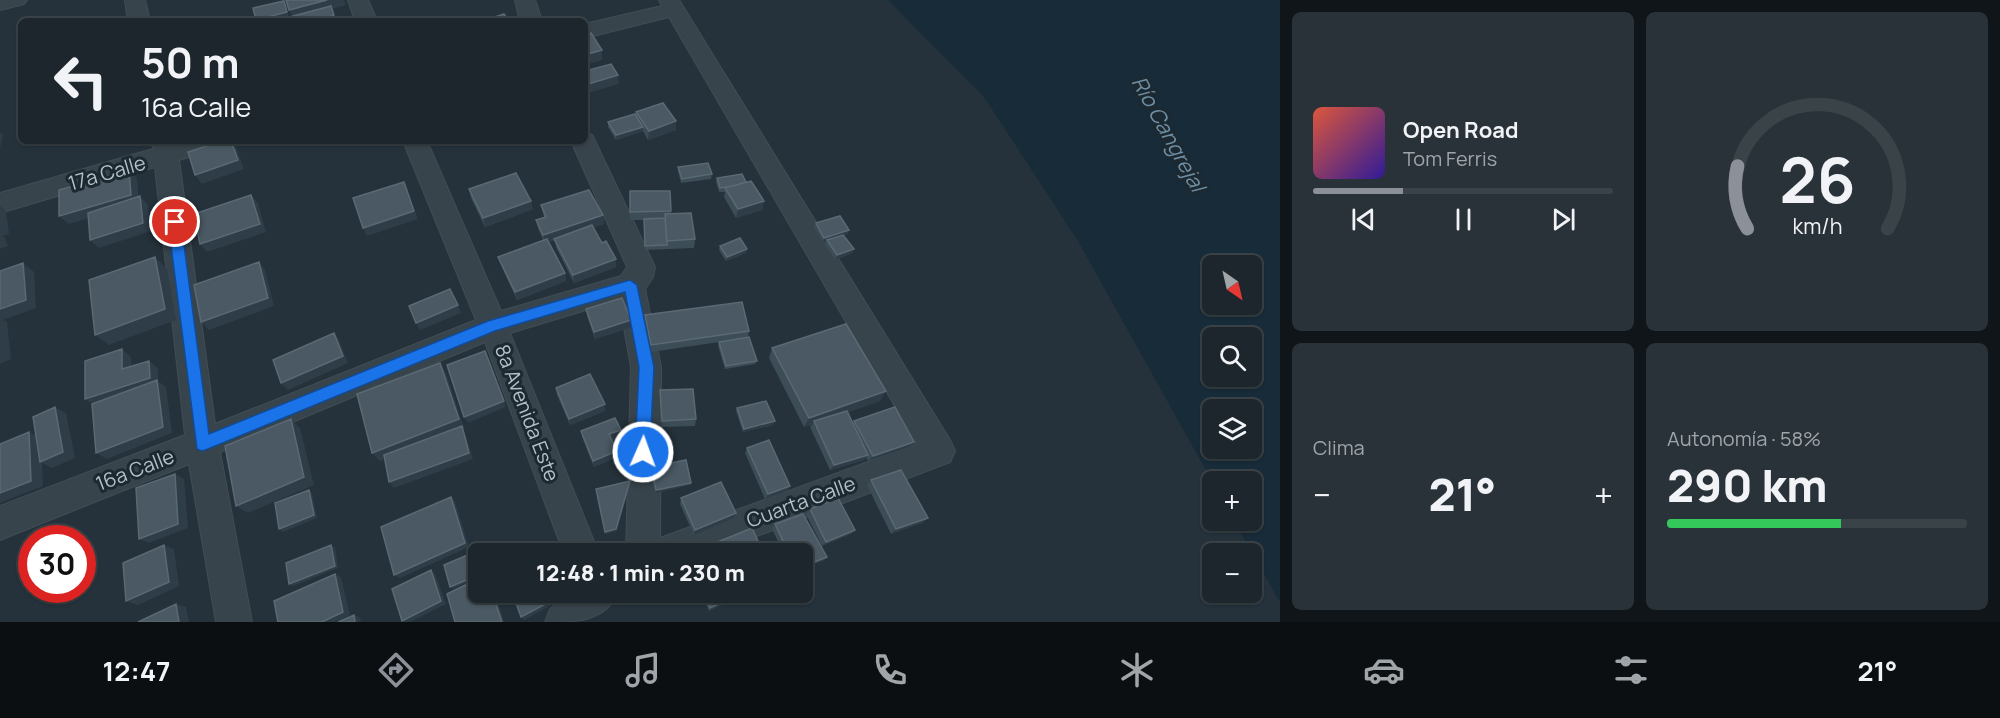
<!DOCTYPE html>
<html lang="es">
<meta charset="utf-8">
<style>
:root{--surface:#1c262c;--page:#293238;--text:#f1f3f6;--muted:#a0a5a9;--line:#3a4348;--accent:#8c9099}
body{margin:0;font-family:Manrope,sans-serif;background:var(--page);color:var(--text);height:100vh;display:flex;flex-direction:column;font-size:22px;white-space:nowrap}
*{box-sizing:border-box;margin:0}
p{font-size:20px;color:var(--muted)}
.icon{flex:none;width:33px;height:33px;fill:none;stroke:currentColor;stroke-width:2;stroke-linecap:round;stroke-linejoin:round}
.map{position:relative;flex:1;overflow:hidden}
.panel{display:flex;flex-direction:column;gap:12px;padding:12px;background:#0f1518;width:720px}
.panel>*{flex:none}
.guide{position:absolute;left:18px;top:18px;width:570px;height:126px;border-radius:9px;box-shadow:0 2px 4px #0004,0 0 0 2px var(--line);background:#1c262c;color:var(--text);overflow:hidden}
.needle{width:39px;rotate:146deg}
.controls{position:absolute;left:1202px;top:255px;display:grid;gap:12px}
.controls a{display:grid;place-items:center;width:60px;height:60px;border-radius:9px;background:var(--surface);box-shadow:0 2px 4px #0004,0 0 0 2px var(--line);font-size:30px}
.speed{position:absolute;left:18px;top:525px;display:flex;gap:12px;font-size:30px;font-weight:700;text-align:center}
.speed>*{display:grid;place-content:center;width:78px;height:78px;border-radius:50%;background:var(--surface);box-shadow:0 2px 4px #0004,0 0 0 2px var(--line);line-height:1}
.speed .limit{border:9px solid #d22;background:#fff;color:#111}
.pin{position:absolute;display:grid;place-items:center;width:51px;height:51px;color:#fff;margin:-26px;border:3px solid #fff;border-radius:50%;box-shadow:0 2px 6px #0007}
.me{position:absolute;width:66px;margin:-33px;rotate:2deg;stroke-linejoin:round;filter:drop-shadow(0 0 4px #0008)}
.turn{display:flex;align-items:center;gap:21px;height:126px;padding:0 24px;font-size:27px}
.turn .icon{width:78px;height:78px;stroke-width:2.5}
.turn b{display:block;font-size:42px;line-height:51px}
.big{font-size:45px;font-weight:800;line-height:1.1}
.panel .widget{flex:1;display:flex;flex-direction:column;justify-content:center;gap:9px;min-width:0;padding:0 21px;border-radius:9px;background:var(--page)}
.panel .dial{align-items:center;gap:0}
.dial svg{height:156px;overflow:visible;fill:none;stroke:var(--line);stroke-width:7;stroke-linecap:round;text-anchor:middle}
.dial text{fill:var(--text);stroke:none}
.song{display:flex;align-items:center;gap:18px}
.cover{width:72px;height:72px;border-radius:9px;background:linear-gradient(135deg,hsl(10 70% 55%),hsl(250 70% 35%))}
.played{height:6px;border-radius:3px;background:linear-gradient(90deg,var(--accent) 30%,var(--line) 30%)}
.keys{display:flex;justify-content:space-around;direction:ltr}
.heat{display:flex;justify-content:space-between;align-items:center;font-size:33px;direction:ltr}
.charge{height:9px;border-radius:4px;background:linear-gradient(90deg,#34c759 58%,var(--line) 0)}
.panel .tiles{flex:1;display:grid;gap:12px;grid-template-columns:repeat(2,1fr)}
.trip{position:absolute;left:468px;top:543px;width:345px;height:60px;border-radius:9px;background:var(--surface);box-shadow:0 2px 4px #0004,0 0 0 2px var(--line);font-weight:800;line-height:60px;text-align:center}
.tab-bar{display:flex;height:96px;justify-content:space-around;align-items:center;background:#0b0f12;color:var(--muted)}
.tab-bar .icon{width:42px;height:42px}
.tab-bar .on{color:var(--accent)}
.tab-bar b{font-size:27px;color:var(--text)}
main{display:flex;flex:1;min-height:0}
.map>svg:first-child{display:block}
.water{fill:#182b39;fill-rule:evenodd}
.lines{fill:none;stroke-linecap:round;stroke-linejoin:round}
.minor-casing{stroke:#414d55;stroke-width:2}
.minor{fill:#38444c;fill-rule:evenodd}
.wall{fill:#3d4d57}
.shaded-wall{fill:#2e3d47}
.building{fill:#4a5963;stroke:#5a6973;stroke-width:1.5}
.route{fill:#1a73e8;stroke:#114b97;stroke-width:1.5}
.labels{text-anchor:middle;stroke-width:6;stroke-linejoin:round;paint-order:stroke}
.street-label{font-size:20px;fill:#b4bfc7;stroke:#1d2931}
.water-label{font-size:21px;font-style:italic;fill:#6f8fa4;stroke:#1d2931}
</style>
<main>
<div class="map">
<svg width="1280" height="622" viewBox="0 0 1280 622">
<rect width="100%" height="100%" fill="#25323b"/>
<!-- water -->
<path class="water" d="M 888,0 L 1280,0 L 1280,602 L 1234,521 L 1251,520 L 1251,482 L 1212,481 L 1078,241 L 984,97 ZM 1212,266 L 1251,266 L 1251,304 L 1212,304 ZM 1212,338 L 1251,338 L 1251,376 L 1212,376 ZM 1212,410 L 1251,410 L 1251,448 L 1212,448 Z"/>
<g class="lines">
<!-- minor casing -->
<g class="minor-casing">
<path id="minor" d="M 0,0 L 27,0 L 24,4 L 0,10 Z
M 125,0 L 145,0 L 150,21 L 128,21 Z
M 348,0 L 368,0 L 377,21 L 355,21 Z
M 515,0 L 535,0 L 542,21 L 520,21 Z
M 659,0 L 679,0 L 950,440 L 955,451 L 950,462 L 710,554 L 626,554 L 631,367 L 619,300 L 510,333 L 599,554 L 564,554 L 485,342 L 220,452 L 252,622 L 216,622 L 189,464 L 0,540 L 0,506 L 185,435 L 155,167 L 0,213 L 0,193 L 153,149 L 152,141 L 225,141 L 222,147 L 179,160 L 215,424 L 476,320 L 403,141 L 427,141 L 501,311 L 621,276 L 627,267 L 571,141 L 585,141 L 585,133 L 592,135 L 595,141 L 655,267 L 653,277 L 645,289 L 661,367 L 660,538 L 917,444 L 669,17 L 585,38 L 585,24 L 662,6 Z
M 572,592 L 619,592 C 604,622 577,622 545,622 L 550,609 Z"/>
</g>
<!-- minor -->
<use href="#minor" class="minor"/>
</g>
<!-- wall -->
<path class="wall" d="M 636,112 L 676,130 L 648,140 L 643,131 L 616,140 L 608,127 L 608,122 L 636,116 Z
M 678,167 L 712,174 L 711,179 L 681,183 L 678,171 Z
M 717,178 L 746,182 L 764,201 L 762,210 L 736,218 L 724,197 L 725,192 L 719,192 L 716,182 Z
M 469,189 L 533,209 L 485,227 L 471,198 Z
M 630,191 L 670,191 L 671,214 L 695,239 L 694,248 L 645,250 L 644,220 L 630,220 Z
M 541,205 L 603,215 L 604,224 L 593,227 L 616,267 L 574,283 L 556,247 L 555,240 L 549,242 L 565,273 L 566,281 L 517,300 L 501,265 L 498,257 L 543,240 L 538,228 L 536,220 L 544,217 Z
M 816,223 L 847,235 L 844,235 L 854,249 L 852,253 L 836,260 L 825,245 L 826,241 L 823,242 L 814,227 Z
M 720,246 L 747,249 L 746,253 L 726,261 L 719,250 Z
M 586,309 L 632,327 L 595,339 L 587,316 Z
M 645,315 L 749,331 L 748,337 L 757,361 L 755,364 L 725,369 L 718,346 L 719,342 L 651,352 L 645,323 Z
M 772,348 L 886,391 L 880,401 L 848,412 L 853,423 L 854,421 L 909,447 L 868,461 L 866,457 L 864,460 L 830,470 L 810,427 L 812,425 L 804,427 L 769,358 Z
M 556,388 L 605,411 L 570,425 L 557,395 Z
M 660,390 L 696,419 L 695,426 L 662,427 Z
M 737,408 L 775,421 L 773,425 L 743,432 L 736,411 Z
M 581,431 L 621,436 L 612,440 L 617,451 L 617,457 L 594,467 L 582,437 Z
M 747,448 L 790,486 L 787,491 L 765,499 L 745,453 Z
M 871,480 L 928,518 L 922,523 L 891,534 L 867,485 Z
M 681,498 L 734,518 L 694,535 L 680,504 Z
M 810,509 L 855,530 L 851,534 L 822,546 L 806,514 Z
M 775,524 L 827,557 L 823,561 L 802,554 L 784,554 L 772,529 Z
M 701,592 L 750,592 L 709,611 Z"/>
<!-- shaded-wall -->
<path class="shaded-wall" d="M 327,0 L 344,0 L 346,5 L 294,19 L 289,10 Z
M 284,1 L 289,17 L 272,21 L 257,21 L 256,20 Z
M 334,15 L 337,21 L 328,21 L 327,18 Z
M 602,50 L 602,60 L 585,65 L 585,55 Z
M 618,75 L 619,84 L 585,94 L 585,85 Z
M 676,121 L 676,130 L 648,140 L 649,131 Z
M 643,127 L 643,131 L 616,140 L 616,135 Z
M 0,132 L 3,135 L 0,148 Z
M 231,141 L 236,147 L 244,169 L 202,184 L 195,175 Z
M 129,170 L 137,178 L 139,203 L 69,224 L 59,216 Z
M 404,182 L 418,219 L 367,236 L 363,228 Z
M 251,195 L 258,203 L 266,232 L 207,252 L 200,244 Z
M 140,196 L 148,205 L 151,231 L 99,248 L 90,240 Z
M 531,201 L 533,209 L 485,227 L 483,218 Z
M 764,201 L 762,210 L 736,218 L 738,209 Z
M 0,206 L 6,211 L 9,234 L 3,236 L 5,238 L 8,246 L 0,249 Z
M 603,215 L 604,224 L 545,244 L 543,235 Z
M 849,230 L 847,235 L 823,242 L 824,238 Z
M 747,249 L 746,253 L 726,261 L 727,257 Z
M 854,249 L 852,253 L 836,260 L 837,255 Z
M 155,257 L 167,269 L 176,320 L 109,345 L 95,335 Z
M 616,259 L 616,267 L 574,283 L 573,275 Z
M 259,262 L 265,270 L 274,306 L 209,330 L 201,322 Z
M 23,263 L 34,272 L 36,308 L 3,320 L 7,322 L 11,359 L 0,364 L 0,309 Z
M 565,273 L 566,281 L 517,300 L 515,292 Z
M 458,305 L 461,313 L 420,330 L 416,323 Z
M 631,320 L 632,327 L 595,339 L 594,332 Z
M 334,333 L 339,340 L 348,363 L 288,390 L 281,383 Z
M 122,349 L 131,357 L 132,376 L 122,369 Z
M 485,351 L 506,407 L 468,423 L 464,417 Z
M 149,361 L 158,368 L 158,381 L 166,387 L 172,433 L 107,459 L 96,453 L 96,406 L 85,399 Z
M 440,363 L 446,373 L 464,428 L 462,428 L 465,433 L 473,459 L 394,488 L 389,482 L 462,428 L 380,461 L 372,453 Z
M 886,391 L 880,401 L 815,423 L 814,421 L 812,425 L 804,427 L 809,418 Z
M 605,404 L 605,411 L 570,425 L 569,419 Z
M 55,407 L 66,413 L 75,458 L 52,468 L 42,463 L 43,486 L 0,503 L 0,493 L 29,432 L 41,438 Z
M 291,419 L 300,428 L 314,485 L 248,513 L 236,506 Z
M 775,421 L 773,425 L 743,432 L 744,429 Z
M 621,430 L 621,436 L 610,440 L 609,434 Z
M 914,442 L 909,447 L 868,461 L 873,456 Z
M 617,451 L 617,457 L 594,467 L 593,461 Z
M 868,455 L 864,460 L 830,470 L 834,465 Z
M 175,474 L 184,479 L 188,528 L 149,543 L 139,539 Z
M 630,481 L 630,484 L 617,531 L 605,534 L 605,532 Z
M 691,483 L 691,485 L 656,493 L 656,490 Z
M 790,486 L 787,491 L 765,499 L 768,494 Z
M 309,490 L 312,493 L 317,518 L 283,532 L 279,529 Z
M 451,497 L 455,502 L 469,547 L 400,578 L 394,575 Z
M 736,513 L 734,518 L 694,535 L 695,530 Z
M 928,518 L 922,523 L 891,534 L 896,529 Z
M 855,530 L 851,534 L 822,546 L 826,542 Z
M 164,545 L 174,549 L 179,586 L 138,605 L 126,601 Z
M 331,545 L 335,547 L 338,568 L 293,586 L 289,584 Z
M 827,557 L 823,561 L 802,569 L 802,567 Z
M 431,570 L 435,574 L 446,604 L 410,622 L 404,622 L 402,621 Z
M 335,574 L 341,577 L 350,615 L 335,622 L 322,622 Z
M 478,575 L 478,578 L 453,589 L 450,587 Z
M 492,592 L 495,592 L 504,622 L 502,622 Z
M 568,592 L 576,592 L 524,620 L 521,617 Z
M 745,592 L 750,592 L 709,611 L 710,608 Z
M 176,604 L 186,607 L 189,622 L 179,622 Z
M 354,615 L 360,618 L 361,622 L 355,622 Z"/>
<!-- building -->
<path class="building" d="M 286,0 L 327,0 L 289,10 Z
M 284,1 L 287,12 L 256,20 L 253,8 Z
M 331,6 L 334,15 L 327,18 L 328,21 L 283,21 L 282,19 Z
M 504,14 L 509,21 L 487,21 L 486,20 Z
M 591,33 L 602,50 L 585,55 L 585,35 Z
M 611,64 L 618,75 L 585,85 L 585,71 Z
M 663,103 L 676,121 L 649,131 L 636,112 Z
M 635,114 L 643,127 L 616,135 L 608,122 Z
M 222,141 L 231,141 L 238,160 L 195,175 L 188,152 Z
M 708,163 L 712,174 L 682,179 L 678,167 Z
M 129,170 L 131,195 L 59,216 L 59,190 Z
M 516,173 L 531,201 L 483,218 L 469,189 Z
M 742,174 L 746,182 L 733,186 L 720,188 L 717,178 Z
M 751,181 L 764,201 L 738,209 L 725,188 Z
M 404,182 L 414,211 L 363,228 L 353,198 Z
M 589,190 L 603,215 L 543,235 L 536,220 L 546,217 L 541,205 Z
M 630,191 L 670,191 L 671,211 L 630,212 Z
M 251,195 L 260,224 L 200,244 L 194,214 Z
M 140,196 L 143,223 L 90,240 L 88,213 Z
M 691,213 L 695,239 L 667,241 L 665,214 Z
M 840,216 L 849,230 L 824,238 L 816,223 Z
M 665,218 L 667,245 L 645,246 L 644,219 Z
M 592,225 L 602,243 L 606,241 L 616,259 L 573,275 L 554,239 Z
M 843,235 L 854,249 L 837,255 L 827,240 Z
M 740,238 L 747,249 L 727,257 L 720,246 Z
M 547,239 L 565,273 L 515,292 L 498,257 Z
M 155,257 L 165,309 L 95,335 L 89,280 Z
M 259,262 L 268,298 L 201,322 L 194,285 Z
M 23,263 L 26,300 L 0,309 L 0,271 Z
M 450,289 L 458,305 L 416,323 L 409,306 Z
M 622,298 L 631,320 L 594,332 L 586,309 Z
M 742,302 L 749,331 L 651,345 L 645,315 Z
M 846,324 L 886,391 L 809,418 L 772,348 Z
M 334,333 L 343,356 L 281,383 L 273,360 Z
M 749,337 L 757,361 L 726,366 L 719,342 Z
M 122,349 L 122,369 L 149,361 L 150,378 L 85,399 L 85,361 Z
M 485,351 L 504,401 L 464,417 L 447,365 Z
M 440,363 L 459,419 L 372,453 L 357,394 Z
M 590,374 L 605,404 L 569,419 L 556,388 Z
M 157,380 L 163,427 L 96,453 L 92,404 Z
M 693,389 L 696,419 L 662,421 L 660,390 Z
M 766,401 L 775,421 L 744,429 L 737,408 Z
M 55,407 L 63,452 L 40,462 L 33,417 Z
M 895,407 L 914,442 L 873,456 L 854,421 Z
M 847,411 L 868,455 L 834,465 L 814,421 Z
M 615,418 L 621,430 L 609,434 L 617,451 L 593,461 L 581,431 Z
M 291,419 L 304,477 L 236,506 L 225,446 Z
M 462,426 L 469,453 L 389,482 L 384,455 Z
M 29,432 L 31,481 L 0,493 L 0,444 Z
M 769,440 L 790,486 L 768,494 L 747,448 Z
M 686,460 L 691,483 L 656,490 L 651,467 Z
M 901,470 L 928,518 L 896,529 L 871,480 Z
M 175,474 L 178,524 L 139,539 L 136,488 Z
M 630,481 L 616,529 L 605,532 L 596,489 Z
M 721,482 L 736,513 L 695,530 L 681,498 Z
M 309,490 L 314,515 L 279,529 L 275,503 Z
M 451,497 L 465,543 L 394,575 L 381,527 Z
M 838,498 L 855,530 L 826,542 L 810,509 Z
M 803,514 L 827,557 L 802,567 L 802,554 L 789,554 L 775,524 Z
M 752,528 L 764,554 L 688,554 Z
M 559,544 L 563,554 L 540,554 Z
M 164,545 L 169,582 L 126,601 L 123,563 Z
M 331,545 L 335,566 L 289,584 L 286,563 Z
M 484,548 L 485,554 L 478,554 L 478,575 L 450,587 L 444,565 Z
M 431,570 L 441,601 L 402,621 L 392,589 Z
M 335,574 L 343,612 L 322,622 L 278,622 L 274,601 Z
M 478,579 L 478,592 L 492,592 L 502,622 L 455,622 L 447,594 Z
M 512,592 L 568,592 L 521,617 Z
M 704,592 L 745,592 L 710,608 Z
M 176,604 L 179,622 L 138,622 Z
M 354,615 L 355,622 L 338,622 Z"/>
<!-- route -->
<path class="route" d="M 175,217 L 181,222 L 209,434 L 488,321 L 630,280 L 637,285 L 654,367 L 650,452 L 648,457 L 643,459 L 637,457 L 635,452 L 639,367 L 625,292 L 495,331 L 208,449 L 202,451 L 197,449 L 168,222 Z"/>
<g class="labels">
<!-- street labels -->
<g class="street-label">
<text transform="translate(107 173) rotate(-16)" y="7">17a Calle</text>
<text transform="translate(527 413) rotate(69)" y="7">8a Avenida Este</text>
<text transform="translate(135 470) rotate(-21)" y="7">16a Calle</text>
<text transform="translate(801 502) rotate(-20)" y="7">Cuarta Calle</text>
</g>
<!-- water labels -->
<g class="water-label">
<text transform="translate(1168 134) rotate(61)" y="7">Río Cangrejal</text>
</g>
</g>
</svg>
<div class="controls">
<a><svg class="needle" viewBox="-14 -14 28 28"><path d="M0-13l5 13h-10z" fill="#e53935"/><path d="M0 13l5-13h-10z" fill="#a0a5a9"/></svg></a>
<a><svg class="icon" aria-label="search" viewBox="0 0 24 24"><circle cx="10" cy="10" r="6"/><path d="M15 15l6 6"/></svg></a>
<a><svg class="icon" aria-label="layers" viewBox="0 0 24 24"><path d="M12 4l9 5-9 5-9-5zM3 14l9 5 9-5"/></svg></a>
<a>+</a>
<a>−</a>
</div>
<div class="speed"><div class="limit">30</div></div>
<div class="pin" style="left:175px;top:222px;background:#d93025"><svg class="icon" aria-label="arrive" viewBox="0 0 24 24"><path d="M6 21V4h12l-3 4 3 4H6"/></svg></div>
<svg class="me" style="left:643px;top:452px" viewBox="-20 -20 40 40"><circle r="17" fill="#1a73e8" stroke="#fff" stroke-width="3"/><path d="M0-11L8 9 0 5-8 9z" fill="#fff"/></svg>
<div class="trip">12:48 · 1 min · 230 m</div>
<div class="guide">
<div class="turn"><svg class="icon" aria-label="left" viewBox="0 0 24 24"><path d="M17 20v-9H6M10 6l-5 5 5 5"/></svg><div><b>50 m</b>16a Calle</div></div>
</div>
</div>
<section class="panel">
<div class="tiles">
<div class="widget">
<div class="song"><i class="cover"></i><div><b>Open Road</b><p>Tom Ferris</p></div></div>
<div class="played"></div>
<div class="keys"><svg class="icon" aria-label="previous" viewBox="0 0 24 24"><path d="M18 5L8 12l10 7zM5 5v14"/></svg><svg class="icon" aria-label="pause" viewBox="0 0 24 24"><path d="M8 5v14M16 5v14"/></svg><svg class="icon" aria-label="next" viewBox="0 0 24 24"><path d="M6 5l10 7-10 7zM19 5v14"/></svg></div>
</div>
<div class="widget dial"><svg viewBox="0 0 100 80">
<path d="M14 69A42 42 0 1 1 86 69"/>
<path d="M14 69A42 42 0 0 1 9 37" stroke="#8c9099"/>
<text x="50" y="56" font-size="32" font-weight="700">26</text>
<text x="50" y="72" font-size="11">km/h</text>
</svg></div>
<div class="widget"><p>Clima</p>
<div class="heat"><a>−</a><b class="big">21°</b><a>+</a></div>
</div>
<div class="widget"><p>Autonomía · 58%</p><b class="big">290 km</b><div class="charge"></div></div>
</div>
</section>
</main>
<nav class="tab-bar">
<b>12:47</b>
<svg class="icon on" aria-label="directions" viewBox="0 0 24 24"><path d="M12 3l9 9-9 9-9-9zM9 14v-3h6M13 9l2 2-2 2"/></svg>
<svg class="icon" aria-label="music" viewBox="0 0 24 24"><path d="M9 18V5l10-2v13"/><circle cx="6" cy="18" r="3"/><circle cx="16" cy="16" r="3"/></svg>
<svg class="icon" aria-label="phone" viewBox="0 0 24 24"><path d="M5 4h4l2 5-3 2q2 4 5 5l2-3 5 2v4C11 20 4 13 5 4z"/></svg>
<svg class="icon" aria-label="climate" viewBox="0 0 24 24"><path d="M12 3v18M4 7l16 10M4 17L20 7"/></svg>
<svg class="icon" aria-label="car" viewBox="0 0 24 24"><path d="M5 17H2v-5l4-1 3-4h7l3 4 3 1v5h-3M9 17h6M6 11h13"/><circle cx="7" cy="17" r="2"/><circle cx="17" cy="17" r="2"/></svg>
<svg class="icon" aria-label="filters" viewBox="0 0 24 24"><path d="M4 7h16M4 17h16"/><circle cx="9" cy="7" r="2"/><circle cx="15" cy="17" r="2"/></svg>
<b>21°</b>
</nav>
